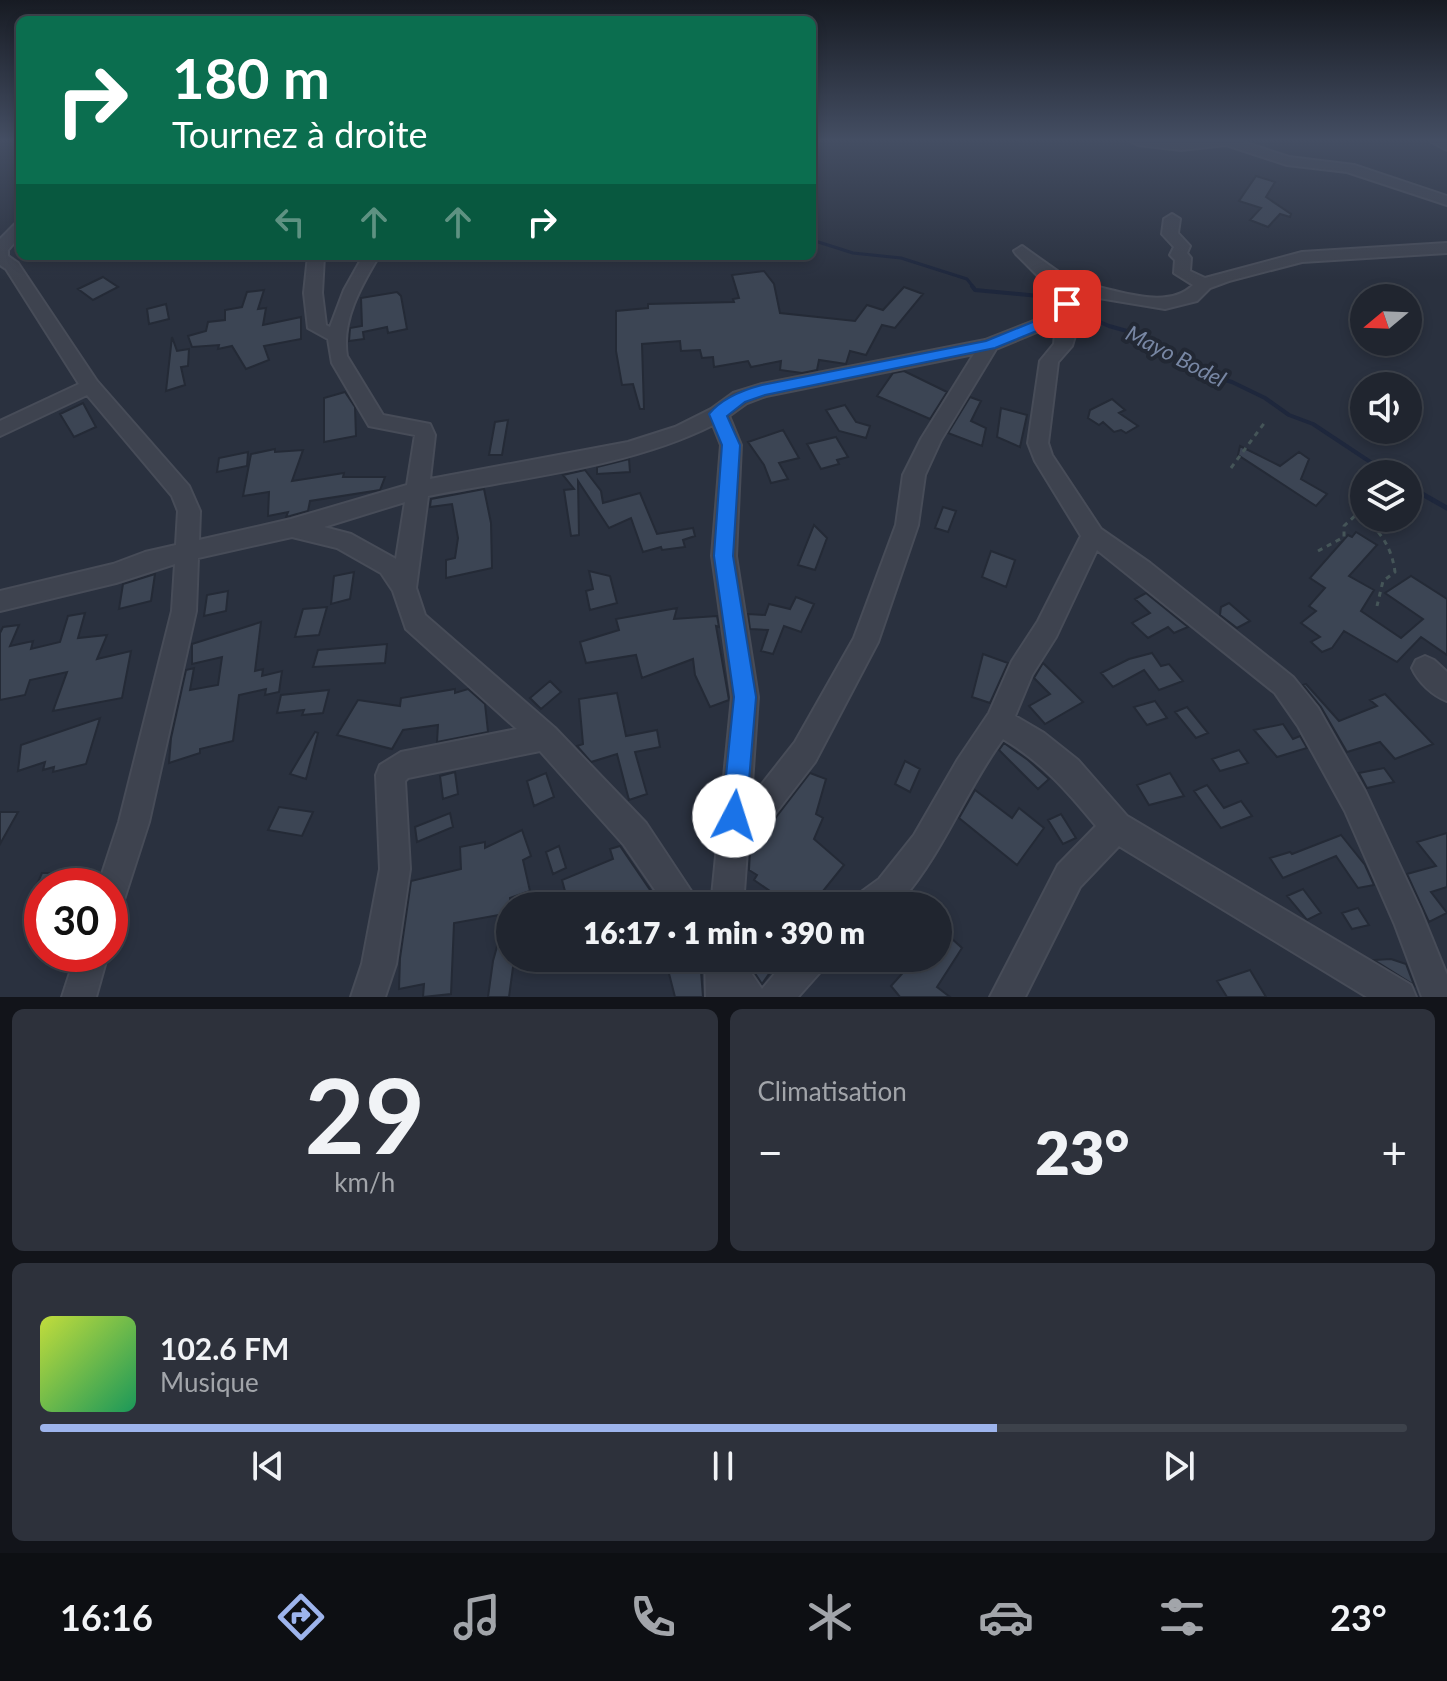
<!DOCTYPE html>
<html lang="fr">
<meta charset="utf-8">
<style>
:root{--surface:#20252f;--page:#2d313b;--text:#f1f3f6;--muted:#a2a5aa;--line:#3d424b;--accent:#9db4ec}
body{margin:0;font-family:Lato,sans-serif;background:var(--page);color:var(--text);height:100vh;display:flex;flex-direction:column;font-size:30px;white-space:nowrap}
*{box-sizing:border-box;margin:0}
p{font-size:26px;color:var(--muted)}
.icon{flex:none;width:44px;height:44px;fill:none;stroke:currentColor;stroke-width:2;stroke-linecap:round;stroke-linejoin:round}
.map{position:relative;height:997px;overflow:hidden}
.side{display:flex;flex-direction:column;gap:12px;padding:12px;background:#12141a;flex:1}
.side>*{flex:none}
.hud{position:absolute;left:16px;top:16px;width:800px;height:244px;border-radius:12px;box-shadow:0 4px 12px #0003,0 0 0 2px var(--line);background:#0b6e4f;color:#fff;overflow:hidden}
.needle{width:52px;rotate:251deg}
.controls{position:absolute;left:1350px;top:284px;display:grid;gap:16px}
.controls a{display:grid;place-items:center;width:72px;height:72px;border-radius:50%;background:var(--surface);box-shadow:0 4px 12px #0003,0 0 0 2px var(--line);font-size:40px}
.speed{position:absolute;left:24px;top:868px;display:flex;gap:16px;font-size:40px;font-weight:700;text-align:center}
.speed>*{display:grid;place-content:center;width:104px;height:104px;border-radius:50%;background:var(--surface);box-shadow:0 4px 12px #0003,0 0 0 2px var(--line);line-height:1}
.speed .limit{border:12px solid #d22;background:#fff;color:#111}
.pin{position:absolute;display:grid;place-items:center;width:68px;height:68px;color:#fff;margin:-34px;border-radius:16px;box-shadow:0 4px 12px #0006}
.me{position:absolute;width:88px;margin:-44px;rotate:5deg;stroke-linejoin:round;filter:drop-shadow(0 0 6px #0008)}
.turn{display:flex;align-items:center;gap:28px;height:168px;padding:0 24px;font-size:36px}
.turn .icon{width:104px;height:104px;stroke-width:2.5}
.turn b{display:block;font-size:56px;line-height:68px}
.lanes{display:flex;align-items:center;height:76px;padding:0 24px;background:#0003;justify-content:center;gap:40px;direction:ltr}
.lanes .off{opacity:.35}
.big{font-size:60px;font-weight:800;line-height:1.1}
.side .tile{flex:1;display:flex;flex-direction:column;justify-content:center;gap:12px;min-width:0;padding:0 28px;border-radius:12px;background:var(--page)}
.side .dial{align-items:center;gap:0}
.dial b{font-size:104px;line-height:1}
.song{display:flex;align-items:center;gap:24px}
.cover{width:96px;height:96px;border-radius:12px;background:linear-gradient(135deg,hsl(70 70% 55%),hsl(150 70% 35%))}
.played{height:8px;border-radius:4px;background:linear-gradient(90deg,var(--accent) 70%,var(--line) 70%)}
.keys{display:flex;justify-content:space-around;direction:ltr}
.heat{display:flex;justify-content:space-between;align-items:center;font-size:44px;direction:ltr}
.side .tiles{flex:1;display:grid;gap:12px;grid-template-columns:1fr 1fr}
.tile:last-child{grid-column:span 2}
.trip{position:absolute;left:496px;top:892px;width:456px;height:80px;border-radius:40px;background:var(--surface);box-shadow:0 4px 12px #0003,0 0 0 2px var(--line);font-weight:800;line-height:80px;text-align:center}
.tab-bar{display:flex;height:128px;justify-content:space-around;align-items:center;background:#0d0f13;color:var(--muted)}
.tab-bar .icon{width:56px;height:56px}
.tab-bar .on{color:var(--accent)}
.tab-bar b{font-size:36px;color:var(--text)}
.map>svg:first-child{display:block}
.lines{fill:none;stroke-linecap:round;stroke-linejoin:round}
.stream-far2{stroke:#1e273c;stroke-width:3}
.stream-far1{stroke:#1e273c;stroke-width:4}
.stream{stroke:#1e273c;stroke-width:5}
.building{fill:#3c4554;stroke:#242a36;stroke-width:2}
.minor-casing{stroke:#474c58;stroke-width:4}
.path{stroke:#455558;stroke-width:3;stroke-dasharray:5 5;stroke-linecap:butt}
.minor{fill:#3e434f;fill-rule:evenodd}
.route{fill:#1a73e8;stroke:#114b97;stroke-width:2}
.labels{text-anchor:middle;stroke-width:8;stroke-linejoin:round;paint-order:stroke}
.water-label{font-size:22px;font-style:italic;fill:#7887a4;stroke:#222834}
</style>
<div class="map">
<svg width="1447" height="997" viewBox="0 0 1447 997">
<rect width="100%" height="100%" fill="#2a313f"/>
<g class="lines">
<!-- stream-far2 -->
<path class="stream-far2" d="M 812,240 L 853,253 L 901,258 L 967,279 L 974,288"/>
<!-- stream-far1 -->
<path class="stream-far1" d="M 972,286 L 975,290 L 1039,296 L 1109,326 L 1134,333 L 1208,375 L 1232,382 L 1265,398 L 1289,415 L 1313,424 L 1387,473"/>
<!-- stream -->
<path class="stream" d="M 1385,471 L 1389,474
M 1408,486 L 1447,508"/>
</g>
<!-- building -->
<path class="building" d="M 1256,176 L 1275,182 L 1266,197 L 1291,214 L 1290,217 L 1280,214 L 1268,227 L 1250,220 L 1261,208 L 1239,201 Z
M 764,271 L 774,284 L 780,313 L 855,321 L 867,305 L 883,310 L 904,287 L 923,294 L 895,328 L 882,325 L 866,355 L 850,351 L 846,364 L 819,360 L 817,370 L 802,373 L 780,370 L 781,361 L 751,367 L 748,361 L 714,367 L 713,357 L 702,358 L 700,350 L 681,351 L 680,341 L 642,344 L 644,409 L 640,409 L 633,384 L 622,385 L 616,351 L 616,311 L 648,308 L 648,304 L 734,302 L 733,299 L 739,298 L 732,275 Z
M 103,277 L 118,287 L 93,300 L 78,289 Z
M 264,290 L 258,309 L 266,308 L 263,325 L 301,317 L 301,339 L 264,346 L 269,360 L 246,369 L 232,346 L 218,349 L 219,345 L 192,347 L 188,336 L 206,331 L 208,322 L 225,320 L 225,310 L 242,307 L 247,292 Z
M 397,292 L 401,296 L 407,329 L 388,333 L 387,327 L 363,332 L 364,339 L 349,341 L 350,328 L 362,326 L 361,298 Z
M 166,304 L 169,319 L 149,324 L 147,309 Z
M 172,337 L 177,351 L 189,349 L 188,366 L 181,367 L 185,385 L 166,391 Z
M 904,371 L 947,392 L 930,419 L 877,396 L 893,373 Z
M 345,392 L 355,407 L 356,436 L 324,442 L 324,398 Z
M 970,397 L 981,401 L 971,421 L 986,428 L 982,446 L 948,433 Z
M 1112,399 L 1125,410 L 1119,413 L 1138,426 L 1126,433 L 1121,430 L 1114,432 L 1103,422 L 1099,425 L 1088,418 L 1090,410 Z
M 83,403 L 96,427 L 74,437 L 60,414 Z
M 845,405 L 856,422 L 870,426 L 866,438 L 839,431 L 826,410 Z
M 1001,408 L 1027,415 L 1020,447 L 997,437 Z
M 508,420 L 502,455 L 489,455 L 495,422 Z
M 783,430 L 799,458 L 779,463 L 788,479 L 771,483 L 764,465 L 748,442 Z
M 836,437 L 848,457 L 837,460 L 839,464 L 821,469 L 807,444 Z
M 1240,446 L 1280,466 L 1299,452 L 1309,459 L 1301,479 L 1327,494 L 1316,506 L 1238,455 Z
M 275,449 L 275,452 L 303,450 L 292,481 L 344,473 L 343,477 L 385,477 L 380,490 L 310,501 L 308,511 L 290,516 L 286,517 L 288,512 L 268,516 L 269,492 L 243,496 L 251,454 Z
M 248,452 L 247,466 L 217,472 L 219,458 Z
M 629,459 L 630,472 L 597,474 L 597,467 Z
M 585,470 L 601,491 L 603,503 L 640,493 L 657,534 L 693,528 L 695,536 L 683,540 L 685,547 L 662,550 L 661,547 L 643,552 L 631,518 L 609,528 L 578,481 L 579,535 L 571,536 L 564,490 L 574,489 L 563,475 Z
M 484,489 L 491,523 L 492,568 L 446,578 L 446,560 L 455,558 L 458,538 L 452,504 L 430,507 L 431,499 Z
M 943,507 L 956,511 L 948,532 L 935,528 Z
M 814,525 L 827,538 L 815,570 L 798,565 Z
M 1356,532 L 1377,545 L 1349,576 L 1374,590 L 1361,611 L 1401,638 L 1423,619 L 1385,593 L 1411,576 L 1447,599 L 1447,655 L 1421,637 L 1397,662 L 1344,631 L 1332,648 L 1322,652 L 1311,642 L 1320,637 L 1301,623 L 1316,611 L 1309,606 L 1325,588 L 1310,578 L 1348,535 L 1352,537 Z
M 991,551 L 1015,560 L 1006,587 L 982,577 Z
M 589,571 L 610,576 L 617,603 L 590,610 L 586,591 L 593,589 Z
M 354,572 L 350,599 L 331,604 L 334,576 Z
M 155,574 L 151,601 L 119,609 L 123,584 Z
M 228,591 L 226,611 L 204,616 L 207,595 Z
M 1146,593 L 1188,627 L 1174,633 L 1168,627 L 1148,638 L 1132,623 L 1150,613 L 1135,599 Z
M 796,597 L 814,604 L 801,632 L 784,626 L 773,654 L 761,651 L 768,630 L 750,629 L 748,614 L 765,615 L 769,604 L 790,609 Z
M 1229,603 L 1250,621 L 1237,628 L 1220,615 L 1221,607 Z
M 327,607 L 319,635 L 295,637 L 303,609 Z
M 677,608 L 674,619 L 717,616 L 719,627 L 716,626 L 729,700 L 710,707 L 695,675 L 693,659 L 642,678 L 636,655 L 586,663 L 580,642 L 619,630 L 616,619 Z
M 85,613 L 78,638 L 107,635 L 97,659 L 131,651 L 122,698 L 53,711 L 67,672 L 30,680 L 25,695 L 0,700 L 0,633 L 3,627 L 19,625 L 10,646 L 33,641 L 31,649 L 60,642 L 68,616 Z
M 261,622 L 255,671 L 263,669 L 262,676 L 282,671 L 279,692 L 265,695 L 266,689 L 239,695 L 233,741 L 200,749 L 200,753 L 169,763 L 171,738 L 186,670 L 194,668 L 190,690 L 218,685 L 222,657 L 192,664 L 192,644 Z
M 387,644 L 385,663 L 313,667 L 318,650 Z
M 1152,653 L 1161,666 L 1169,664 L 1183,681 L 1159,690 L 1144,670 L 1113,687 L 1101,673 L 1129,659 Z
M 983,654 L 1008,663 L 990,703 L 972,697 Z
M 1043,663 L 1083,702 L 1045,724 L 1029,706 L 1050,694 L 1034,678 Z
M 550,681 L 561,692 L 541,709 L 530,698 Z
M 1306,684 L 1339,721 L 1377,706 L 1370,700 L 1385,694 L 1433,744 L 1395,759 L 1380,742 L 1347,752 L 1321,707 L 1303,685 Z
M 455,689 L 455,693 L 468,689 L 485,704 L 488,732 L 437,742 L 438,725 L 403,730 L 392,749 L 337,735 L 358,700 L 400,706 L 401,698 Z
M 329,690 L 323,713 L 302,715 L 304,710 L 277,713 L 281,695 Z
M 617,693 L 626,736 L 657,730 L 660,747 L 635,752 L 647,794 L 629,800 L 617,754 L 591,762 L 577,746 L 583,744 L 579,699 Z
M 1155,701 L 1167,718 L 1147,725 L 1134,707 Z
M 1187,707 L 1208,733 L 1196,738 L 1175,712 Z
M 100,718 L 86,764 L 53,772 L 54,767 L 43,770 L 45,762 L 18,771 L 21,745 Z
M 1283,724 L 1293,739 L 1300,736 L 1307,748 L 1277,757 L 1254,730 Z
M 315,732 L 318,733 L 306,779 L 290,774 Z
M 1004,743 L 1028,760 L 1049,779 L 1038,789 L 999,750 Z
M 1239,750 L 1248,763 L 1220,771 L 1212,759 Z
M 905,761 L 920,769 L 910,792 L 895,784 Z
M 1384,768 L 1394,782 L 1367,788 L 1359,773 Z
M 455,772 L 458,794 L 443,799 L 440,776 Z
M 546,773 L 554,797 L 534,806 L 527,781 Z
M 810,773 L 826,779 L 816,814 L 823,818 L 814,839 L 844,865 L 811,906 L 779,906 L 783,900 L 754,880 L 757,875 L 749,870 L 750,851 Z
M 1170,773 L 1184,796 L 1149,805 L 1137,785 Z
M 1207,785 L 1224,808 L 1241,801 L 1252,816 L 1221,828 L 1194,791 Z
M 975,790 L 1012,818 L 1019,808 L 1044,828 L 1017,865 L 959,818 Z
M 279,807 L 313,812 L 302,836 L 268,830 Z
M 0,812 L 18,812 L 0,844 Z
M 450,813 L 453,827 L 417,842 L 415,827 Z
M 1061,814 L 1076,838 L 1063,844 L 1048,820 Z
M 522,830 L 531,856 L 523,860 L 530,891 L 510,898 L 510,913 L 454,923 L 451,994 L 423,997 L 424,984 L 399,989 L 400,958 L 411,881 L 461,869 L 460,847 L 485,842 L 485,848 Z
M 1447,833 L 1447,887 L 1431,892 L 1447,913 L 1429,922 L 1407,874 L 1436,866 L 1417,842 Z
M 1341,835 L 1365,865 L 1374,885 L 1358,888 L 1336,856 L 1283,878 L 1270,858 L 1290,852 L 1292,854 Z
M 559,846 L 566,868 L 553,874 L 546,852 Z
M 620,846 L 661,906 L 569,906 L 562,880 L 613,859 L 610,849 Z
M 42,873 L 63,873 L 57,886 L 42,886 L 42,908 L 26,909 Z
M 1303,889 L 1321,913 L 1307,920 L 1287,896 Z
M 1358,908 L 1369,925 L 1352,929 L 1342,913 Z
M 506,914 L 510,915 L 510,960 L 514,960 L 509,997 L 488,997 L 493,961 Z
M 938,926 L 962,948 L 937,987 L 950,997 L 900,997 L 891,986 L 916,958 L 938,958 Z
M 665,958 L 700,958 L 703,997 L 675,997 Z
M 745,958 L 780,958 L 762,984 Z
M 1391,959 L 1406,964 L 1414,985 L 1374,960 Z
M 1250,970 L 1266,997 L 1227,997 L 1217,981 Z"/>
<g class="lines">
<!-- minor casing -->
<g class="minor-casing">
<path id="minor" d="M 1131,141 L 1240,141 L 1289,157 L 1354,165 L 1447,196 L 1447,205 L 1347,172 L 1287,165 L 1226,145 L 1181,150 L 1138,145 Z
M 1430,141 L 1447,141 L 1447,150 Z
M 1172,214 L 1180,219 L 1178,233 L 1190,246 L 1187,253 L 1191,258 L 1190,271 L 1205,278 L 1302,252 L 1447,243 L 1447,253 L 1302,262 L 1229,281 L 1210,288 L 1197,301 L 1165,309 L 1081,295 L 1070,316 L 1075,336 L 1072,346 L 1058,362 L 1048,443 L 1052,455 L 1101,529 L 1150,563 L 1293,677 L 1318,708 L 1365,791 L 1420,909 L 1447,975 L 1447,997 L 1422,997 L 1395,925 L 1345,811 L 1298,726 L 1275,693 L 1097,550 L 1056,637 L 1032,675 L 1015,716 L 1044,733 L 1078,760 L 1127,816 L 1411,985 L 1416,997 L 1367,997 L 1119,846 L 1080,887 L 1025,997 L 990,997 L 1058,865 L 1096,826 C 1068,792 1042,762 1003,739 C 965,791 944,852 901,901 L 894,906 L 852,906 L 857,895 L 879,879 L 914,835 L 958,759 L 989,713 L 1012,661 L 1038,621 L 1081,536 L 1035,461 L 1028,443 L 1040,361 L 1054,344 L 1056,324 L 996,349 L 941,440 L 925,475 L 918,525 L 878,642 L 815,762 L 747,850 L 743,906 L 711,906 L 732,697 L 712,556 L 721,445 L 713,425 C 630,467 519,478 428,496 L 416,588 L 425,615 L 555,728 L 646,823 L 701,906 L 666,906 L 624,845 L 540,751 L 408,778 L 405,781 L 410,869 L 396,964 L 385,997 L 351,997 L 362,964 L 380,869 L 376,775 L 380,765 L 401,752 L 517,729 L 406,629 L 393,591 L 381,573 L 337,548 L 292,537 L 198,558 L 196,611 L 149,822 L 121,909 L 110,914 L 110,886 L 98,886 L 119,822 L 172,611 L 175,564 L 116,583 L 0,611 L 0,591 L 113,564 L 145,552 L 176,545 L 178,511 L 172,496 L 87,395 L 0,436 L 0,421 L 79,384 L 6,269 L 0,265 L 0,239 L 15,224 L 20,222 L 20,236 L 8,250 L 8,256 L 18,263 L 97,381 L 189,486 L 200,511 L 199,540 L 291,519 L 407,485 L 415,435 L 369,426 L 332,363 L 328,339 L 308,328 L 304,293 L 308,256 L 324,256 L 322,293 L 326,325 L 330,327 L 344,290 L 363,256 L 379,256 C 361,286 341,321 347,356 L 383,415 L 430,424 L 435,435 L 430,479 L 628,442 L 675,427 L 711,409 L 733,393 L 762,384 L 985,340 L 1054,313 L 1065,293 L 1038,276 L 1016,254 L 1014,251 L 1022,246 L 1077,285 L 1085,284 C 1117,290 1167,311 1193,285 L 1174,273 L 1175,260 L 1170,255 L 1174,247 L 1162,234 L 1164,219 ZM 974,354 L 921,439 L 903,475 L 896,525 L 854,638 L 795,742 L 751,798 L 758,697 L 736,556 L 741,445 L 729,416 L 747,403 L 766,396 ZM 405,502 L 396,559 L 351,534 L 324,527 Z
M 1425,656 L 1434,660 L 1447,672 L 1447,701 C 1433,696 1418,682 1412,668 L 1416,660 Z
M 76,954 L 108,954 L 96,997 L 62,997 Z
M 705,958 L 741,958 L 762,989 L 788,958 L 826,958 L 822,970 L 798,997 L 706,997 Z"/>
</g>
<!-- path -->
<path class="path" d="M 1231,468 L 1265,422
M 1364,518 C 1382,533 1392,549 1395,572 L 1383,581 L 1377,606
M 1318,551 L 1344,537 L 1344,526 L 1358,513 L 1364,518"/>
<!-- minor -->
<use href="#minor" class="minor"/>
</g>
<!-- sky -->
<linearGradient id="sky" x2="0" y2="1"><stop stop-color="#171b23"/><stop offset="0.5" stop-color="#444e63"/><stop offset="1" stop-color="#444e63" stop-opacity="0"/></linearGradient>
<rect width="1447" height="280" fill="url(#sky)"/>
<!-- route -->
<path class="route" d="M 1067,299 L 1075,304 L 1066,319 L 995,348 L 765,395 L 745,402 L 727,416 L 740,445 L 733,556 L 756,697 L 746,816 L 743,824 L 734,828 L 726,824 L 722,816 L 734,697 L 714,556 L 722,445 L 709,414 C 722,398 743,390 762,385 L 986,341 L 1055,313 L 1062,301 Z"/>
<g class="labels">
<!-- water labels -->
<g class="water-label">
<text transform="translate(1176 356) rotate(27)" y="8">Mayo Bodel</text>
</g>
</g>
</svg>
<div class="controls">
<a><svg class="needle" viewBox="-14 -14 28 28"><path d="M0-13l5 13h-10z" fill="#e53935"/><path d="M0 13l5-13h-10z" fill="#a2a5aa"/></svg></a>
<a><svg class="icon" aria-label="sound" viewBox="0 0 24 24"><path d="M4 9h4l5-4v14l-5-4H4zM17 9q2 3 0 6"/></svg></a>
<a><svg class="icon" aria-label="layers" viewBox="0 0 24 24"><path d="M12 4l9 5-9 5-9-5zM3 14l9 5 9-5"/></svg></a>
</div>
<div class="speed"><div class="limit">30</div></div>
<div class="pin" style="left:1067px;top:304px;background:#d93025"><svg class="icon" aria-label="arrive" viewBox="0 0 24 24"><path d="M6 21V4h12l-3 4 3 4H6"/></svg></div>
<svg class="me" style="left:734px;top:816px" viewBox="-20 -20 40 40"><circle r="19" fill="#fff"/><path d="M0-13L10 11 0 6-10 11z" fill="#1a73e8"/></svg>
<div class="trip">16:17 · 1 min · 390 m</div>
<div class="hud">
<div class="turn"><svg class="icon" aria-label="right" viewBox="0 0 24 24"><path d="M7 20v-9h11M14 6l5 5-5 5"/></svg><div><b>180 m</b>Tournez à droite</div></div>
<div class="lanes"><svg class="icon off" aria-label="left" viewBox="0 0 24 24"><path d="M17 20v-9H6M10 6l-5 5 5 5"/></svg><svg class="icon off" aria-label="ahead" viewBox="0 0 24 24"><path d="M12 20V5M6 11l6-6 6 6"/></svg><svg class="icon off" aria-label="ahead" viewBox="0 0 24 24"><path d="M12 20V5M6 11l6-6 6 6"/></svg><svg class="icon" aria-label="right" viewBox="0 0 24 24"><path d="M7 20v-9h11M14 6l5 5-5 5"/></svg></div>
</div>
</div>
<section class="side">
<div class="tiles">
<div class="tile dial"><b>29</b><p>km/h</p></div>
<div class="tile"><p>Climatisation</p>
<div class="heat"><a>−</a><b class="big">23°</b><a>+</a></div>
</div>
<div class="tile">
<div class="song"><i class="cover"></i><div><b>102.6 FM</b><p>Musique</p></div></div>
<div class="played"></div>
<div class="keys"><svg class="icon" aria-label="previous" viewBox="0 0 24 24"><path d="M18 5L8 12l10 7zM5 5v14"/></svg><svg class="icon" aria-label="pause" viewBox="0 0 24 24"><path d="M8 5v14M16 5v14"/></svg><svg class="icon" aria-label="next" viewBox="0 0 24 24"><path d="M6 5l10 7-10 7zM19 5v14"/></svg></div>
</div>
</div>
</section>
<nav class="tab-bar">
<b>16:16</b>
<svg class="icon on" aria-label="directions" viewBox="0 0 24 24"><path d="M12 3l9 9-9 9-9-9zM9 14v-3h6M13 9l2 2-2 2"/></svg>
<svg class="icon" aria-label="music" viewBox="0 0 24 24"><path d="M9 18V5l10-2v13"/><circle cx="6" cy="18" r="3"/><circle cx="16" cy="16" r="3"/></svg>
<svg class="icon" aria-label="phone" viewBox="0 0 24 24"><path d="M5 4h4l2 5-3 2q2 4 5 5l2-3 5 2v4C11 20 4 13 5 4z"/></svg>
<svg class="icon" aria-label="climate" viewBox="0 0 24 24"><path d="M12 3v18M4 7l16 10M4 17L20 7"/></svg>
<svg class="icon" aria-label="car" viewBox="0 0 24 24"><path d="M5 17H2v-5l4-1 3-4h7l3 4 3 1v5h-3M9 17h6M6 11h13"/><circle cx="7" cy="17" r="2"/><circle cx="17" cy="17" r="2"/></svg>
<svg class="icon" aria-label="filters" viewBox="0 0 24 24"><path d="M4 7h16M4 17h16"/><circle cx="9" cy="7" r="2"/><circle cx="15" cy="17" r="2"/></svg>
<b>23°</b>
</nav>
